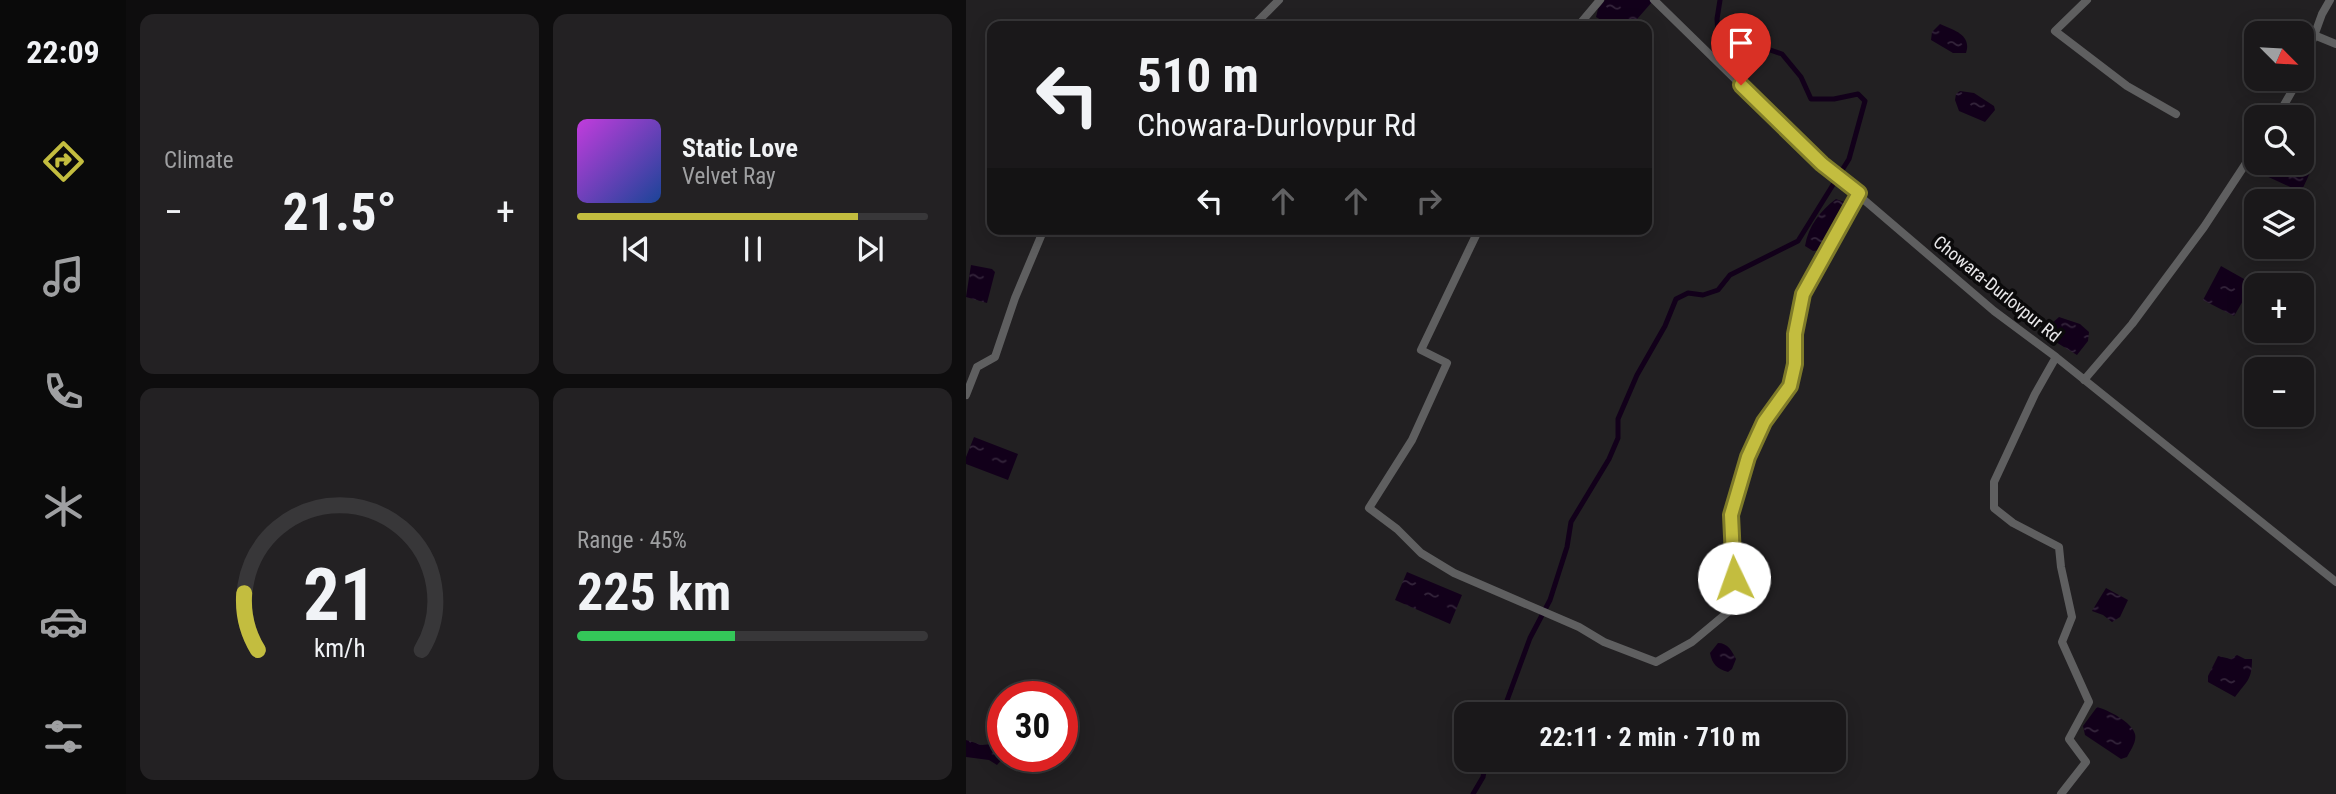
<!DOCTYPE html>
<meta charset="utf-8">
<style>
:root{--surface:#1a181a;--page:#232123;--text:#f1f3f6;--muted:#9fa0a2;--line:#383739;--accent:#c3bd3f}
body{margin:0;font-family:"Roboto Condensed",sans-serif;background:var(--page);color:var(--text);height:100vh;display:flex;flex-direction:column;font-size:26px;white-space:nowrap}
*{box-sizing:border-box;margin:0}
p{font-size:23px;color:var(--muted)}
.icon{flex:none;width:38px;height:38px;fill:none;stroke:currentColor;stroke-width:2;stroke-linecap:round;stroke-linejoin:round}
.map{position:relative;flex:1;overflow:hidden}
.panel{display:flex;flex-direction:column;gap:14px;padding:14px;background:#0e0d0e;width:840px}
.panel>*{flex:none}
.hud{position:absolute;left:21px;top:21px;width:665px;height:214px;border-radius:14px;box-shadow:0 4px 18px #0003,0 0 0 2px var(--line);background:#1a181a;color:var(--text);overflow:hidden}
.needle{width:46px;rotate:114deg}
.tools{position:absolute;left:1278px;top:21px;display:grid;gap:14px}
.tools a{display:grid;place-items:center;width:70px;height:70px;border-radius:14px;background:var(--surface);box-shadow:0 4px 18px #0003,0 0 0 2px var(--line);font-size:35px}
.speed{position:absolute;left:21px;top:681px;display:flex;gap:14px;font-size:35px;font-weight:700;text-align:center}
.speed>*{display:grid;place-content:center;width:91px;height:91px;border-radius:50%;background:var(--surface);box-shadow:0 4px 18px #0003,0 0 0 2px var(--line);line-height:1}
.speed .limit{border:10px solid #d22;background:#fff;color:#111}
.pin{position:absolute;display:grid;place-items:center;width:60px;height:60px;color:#fff;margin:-72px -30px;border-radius:50% 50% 50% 0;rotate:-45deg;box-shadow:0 0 7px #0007}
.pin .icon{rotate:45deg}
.me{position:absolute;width:77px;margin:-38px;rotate:357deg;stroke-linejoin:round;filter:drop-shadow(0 0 5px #0008)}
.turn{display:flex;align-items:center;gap:24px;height:147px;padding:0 35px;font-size:32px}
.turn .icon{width:91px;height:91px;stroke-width:2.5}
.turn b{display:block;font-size:49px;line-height:60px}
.lanes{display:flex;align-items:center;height:66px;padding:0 35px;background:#0003;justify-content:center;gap:35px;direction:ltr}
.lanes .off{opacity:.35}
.big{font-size:52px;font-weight:700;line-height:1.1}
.panel .widget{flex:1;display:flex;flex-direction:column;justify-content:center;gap:10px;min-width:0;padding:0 24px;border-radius:14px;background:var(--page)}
.panel .dial{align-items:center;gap:0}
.dial svg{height:182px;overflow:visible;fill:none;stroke:var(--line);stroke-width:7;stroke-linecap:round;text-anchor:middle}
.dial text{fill:var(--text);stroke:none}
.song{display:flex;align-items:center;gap:21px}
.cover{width:84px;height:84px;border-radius:10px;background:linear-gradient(135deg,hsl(290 70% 55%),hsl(220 70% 35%))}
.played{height:7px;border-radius:4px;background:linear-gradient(90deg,var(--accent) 80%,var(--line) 80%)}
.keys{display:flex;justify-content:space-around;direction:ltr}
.heat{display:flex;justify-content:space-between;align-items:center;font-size:38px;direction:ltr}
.charge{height:10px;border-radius:5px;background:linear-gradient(90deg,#34c759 45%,var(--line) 0)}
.panel .tiles{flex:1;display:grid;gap:14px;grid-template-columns:repeat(2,1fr)}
.trip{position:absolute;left:488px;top:702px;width:392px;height:70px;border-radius:14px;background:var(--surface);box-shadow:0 4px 18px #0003,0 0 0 2px var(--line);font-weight:700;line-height:70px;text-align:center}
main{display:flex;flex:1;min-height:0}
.tab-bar{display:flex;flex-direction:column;width:126px;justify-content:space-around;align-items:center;background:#0a0a0a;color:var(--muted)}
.tab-bar .icon{width:49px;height:49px}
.tab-bar .current{color:var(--accent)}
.tab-bar b{font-size:32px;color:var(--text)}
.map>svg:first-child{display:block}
.water{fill:url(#water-ripples)}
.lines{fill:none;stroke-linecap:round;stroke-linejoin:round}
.canal{stroke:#12001a;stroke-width:5}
.minor{stroke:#5f5f60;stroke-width:8}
.route-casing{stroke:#7f7b29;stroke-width:18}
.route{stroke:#c3bd3f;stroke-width:12}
.labels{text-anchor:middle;stroke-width:7;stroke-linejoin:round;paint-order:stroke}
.street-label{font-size:18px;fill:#e8e7e9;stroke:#0b0a0b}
</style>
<main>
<nav class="tab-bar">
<b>22:09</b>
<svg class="icon current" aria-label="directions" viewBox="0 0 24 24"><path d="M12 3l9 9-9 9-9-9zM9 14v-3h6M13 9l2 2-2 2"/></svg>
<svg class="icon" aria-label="music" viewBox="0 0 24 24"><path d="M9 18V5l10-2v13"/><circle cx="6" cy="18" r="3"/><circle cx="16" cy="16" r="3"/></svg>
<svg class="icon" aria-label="phone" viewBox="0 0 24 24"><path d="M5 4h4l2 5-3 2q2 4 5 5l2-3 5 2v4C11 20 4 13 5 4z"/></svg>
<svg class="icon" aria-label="climate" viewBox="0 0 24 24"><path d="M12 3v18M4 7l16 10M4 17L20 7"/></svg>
<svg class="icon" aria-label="car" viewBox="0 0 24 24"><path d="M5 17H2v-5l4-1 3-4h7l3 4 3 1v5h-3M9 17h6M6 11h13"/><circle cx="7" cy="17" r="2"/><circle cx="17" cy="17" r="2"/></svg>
<svg class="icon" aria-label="filters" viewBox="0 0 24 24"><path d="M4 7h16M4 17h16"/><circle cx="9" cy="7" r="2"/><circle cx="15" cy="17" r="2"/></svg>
</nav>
<section class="panel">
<div class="tiles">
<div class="widget"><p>Climate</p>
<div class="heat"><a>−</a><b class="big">21.5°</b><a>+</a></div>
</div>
<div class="widget">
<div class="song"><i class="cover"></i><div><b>Static Love</b><p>Velvet Ray</p></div></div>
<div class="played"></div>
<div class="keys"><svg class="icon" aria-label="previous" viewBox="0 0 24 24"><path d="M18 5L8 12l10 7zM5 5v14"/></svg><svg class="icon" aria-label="pause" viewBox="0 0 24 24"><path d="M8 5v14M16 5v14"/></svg><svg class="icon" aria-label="next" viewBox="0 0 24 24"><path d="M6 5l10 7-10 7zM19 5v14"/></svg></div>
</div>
<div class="widget dial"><svg viewBox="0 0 100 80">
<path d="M14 69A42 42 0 1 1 86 69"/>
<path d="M14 69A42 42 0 0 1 8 44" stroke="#c3bd3f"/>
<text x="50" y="56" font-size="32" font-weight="700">21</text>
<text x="50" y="72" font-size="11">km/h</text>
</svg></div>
<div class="widget"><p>Range · 45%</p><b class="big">225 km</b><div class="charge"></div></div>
</div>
</section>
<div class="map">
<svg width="1370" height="794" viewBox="0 0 1370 794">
<defs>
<pattern id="water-ripples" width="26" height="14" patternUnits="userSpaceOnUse" patternTransform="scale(1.75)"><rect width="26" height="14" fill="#12001a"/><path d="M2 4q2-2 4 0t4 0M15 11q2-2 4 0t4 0" fill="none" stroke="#34253b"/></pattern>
</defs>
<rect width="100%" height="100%" fill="#222022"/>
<!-- water -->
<path class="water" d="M 639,0 L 683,0 L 686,2 L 665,26 L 645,26 L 630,17 L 632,9 Z
M 974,24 C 988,30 1006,35 1000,53 L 987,53 L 965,40 L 966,32 Z
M 994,91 L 1008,93 L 1028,106 L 1029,110 L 1019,122 L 993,111 L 989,100 L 990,94 Z
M 1335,156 L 1349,162 L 1335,192 L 1285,169 L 1290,161 L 1290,163 L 1335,163 Z
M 870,199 L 881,203 L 882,207 L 855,250 L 847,251 L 839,246 C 842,226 855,210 870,199 Z
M 5,265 L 26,269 L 29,272 L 21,303 L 0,297 Z
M 1255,266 L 1287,284 L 1268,316 L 1237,300 Z
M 1093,317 L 1114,324 L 1123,332 L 1122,341 L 1111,355 L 1080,336 L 1084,325 Z
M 8,437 L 52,454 L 42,480 L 0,464 L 0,457 Z
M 441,572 L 496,595 L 484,624 L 429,600 Z
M 1140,588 L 1162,600 L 1154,617 L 1146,622 L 1137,615 L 1126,611 Z
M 752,643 C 762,643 766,651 770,659 L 766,669 L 762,672 C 751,669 746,664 744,653 Z
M 1271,655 L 1279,659 L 1286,659 C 1286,680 1281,681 1269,697 L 1242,682 L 1242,676 L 1252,656 L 1265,659 Z
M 1131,707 C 1142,710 1166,722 1169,734 C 1171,742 1164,751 1161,757 L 1155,759 L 1119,735 L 1117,726 Z
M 0,740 L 16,745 L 37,743 L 37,756 L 39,756 L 31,765 L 23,760 L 0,757 Z"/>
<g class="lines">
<!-- canal -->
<path class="canal" d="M 536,714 L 564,638 L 584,600 L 601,547 L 605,522 L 643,459 L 652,438 L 652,419 L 671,375 L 699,326 L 710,299 L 722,293 L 737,295 L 752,290 L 764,275 L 832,241 L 883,159 L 899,101 L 892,94 L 868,99 L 845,99 L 835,77 L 816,54 L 752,32 L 751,19 L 754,0
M 507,794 L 517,777 L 520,760"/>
<!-- minor -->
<path class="minor" d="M 688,0 L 856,164 L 1028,311 L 1090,357 L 1370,582
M 1121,0 L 1089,31 L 1161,86 L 1210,114
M 287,26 L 313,0
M 612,26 L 634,0
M 1348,35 L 1370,44
M 1335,72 L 1356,14 L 1364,0
M 1311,117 L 1333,79
M 513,229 L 455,350 L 481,363 L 446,440 L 403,508 L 431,529 L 455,553 L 488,573 L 613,627 L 638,642 L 690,662 L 726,642 L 762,612 L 768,578 L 765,515 L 782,457 L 798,422 L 824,386 L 829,364 L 829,334 L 837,294 L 893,193
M 1090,357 L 1069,394 L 1028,482 L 1028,508 L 1047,523 L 1093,547 L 1095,567 L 1106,617 L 1096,642 L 1123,702 L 1103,739 L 1120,762 L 1095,794
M 1118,380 L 1166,324 L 1238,227 L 1290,148
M 0,395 L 11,367 L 29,357 L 49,298 L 78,229"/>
</g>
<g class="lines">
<!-- route casing -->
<g class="route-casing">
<path id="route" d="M 768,578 L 765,515 L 782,457 L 798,422 L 824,386 L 829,364 L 829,334 L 837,294 L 893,193 L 856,164 L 775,85"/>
</g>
<!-- route -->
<use href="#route" class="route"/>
</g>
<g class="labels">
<!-- street labels -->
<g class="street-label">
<text transform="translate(1031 289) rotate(39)" y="6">Chowara-Durlovpur Rd</text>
</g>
</g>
</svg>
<div class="tools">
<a><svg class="needle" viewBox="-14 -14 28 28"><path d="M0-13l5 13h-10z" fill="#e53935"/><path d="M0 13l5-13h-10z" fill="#9fa0a2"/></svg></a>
<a><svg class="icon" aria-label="search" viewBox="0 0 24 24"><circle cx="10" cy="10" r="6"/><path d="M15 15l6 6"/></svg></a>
<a><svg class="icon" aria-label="layers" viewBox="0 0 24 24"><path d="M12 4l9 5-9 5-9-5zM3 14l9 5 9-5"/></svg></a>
<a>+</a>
<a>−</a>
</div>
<div class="speed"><div class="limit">30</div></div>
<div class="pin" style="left:775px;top:85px;background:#d93025"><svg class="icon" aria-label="arrive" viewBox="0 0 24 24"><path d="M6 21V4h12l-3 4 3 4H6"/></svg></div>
<svg class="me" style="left:768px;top:578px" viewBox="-20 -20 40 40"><circle r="19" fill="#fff"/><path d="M0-13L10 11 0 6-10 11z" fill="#c3bd3f"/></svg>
<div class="trip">22:11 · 2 min · 710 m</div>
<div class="hud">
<div class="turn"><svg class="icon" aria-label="left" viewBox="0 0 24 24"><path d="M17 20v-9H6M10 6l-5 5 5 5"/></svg><div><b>510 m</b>Chowara-Durlovpur Rd</div></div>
<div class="lanes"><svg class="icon" aria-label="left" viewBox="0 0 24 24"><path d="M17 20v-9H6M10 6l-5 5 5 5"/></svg><svg class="icon off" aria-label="ahead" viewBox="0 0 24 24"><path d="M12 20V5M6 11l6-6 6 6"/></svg><svg class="icon off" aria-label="ahead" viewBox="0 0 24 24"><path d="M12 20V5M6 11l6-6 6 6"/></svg><svg class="icon off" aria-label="right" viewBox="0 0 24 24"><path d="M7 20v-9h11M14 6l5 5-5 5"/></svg></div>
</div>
</div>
</main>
